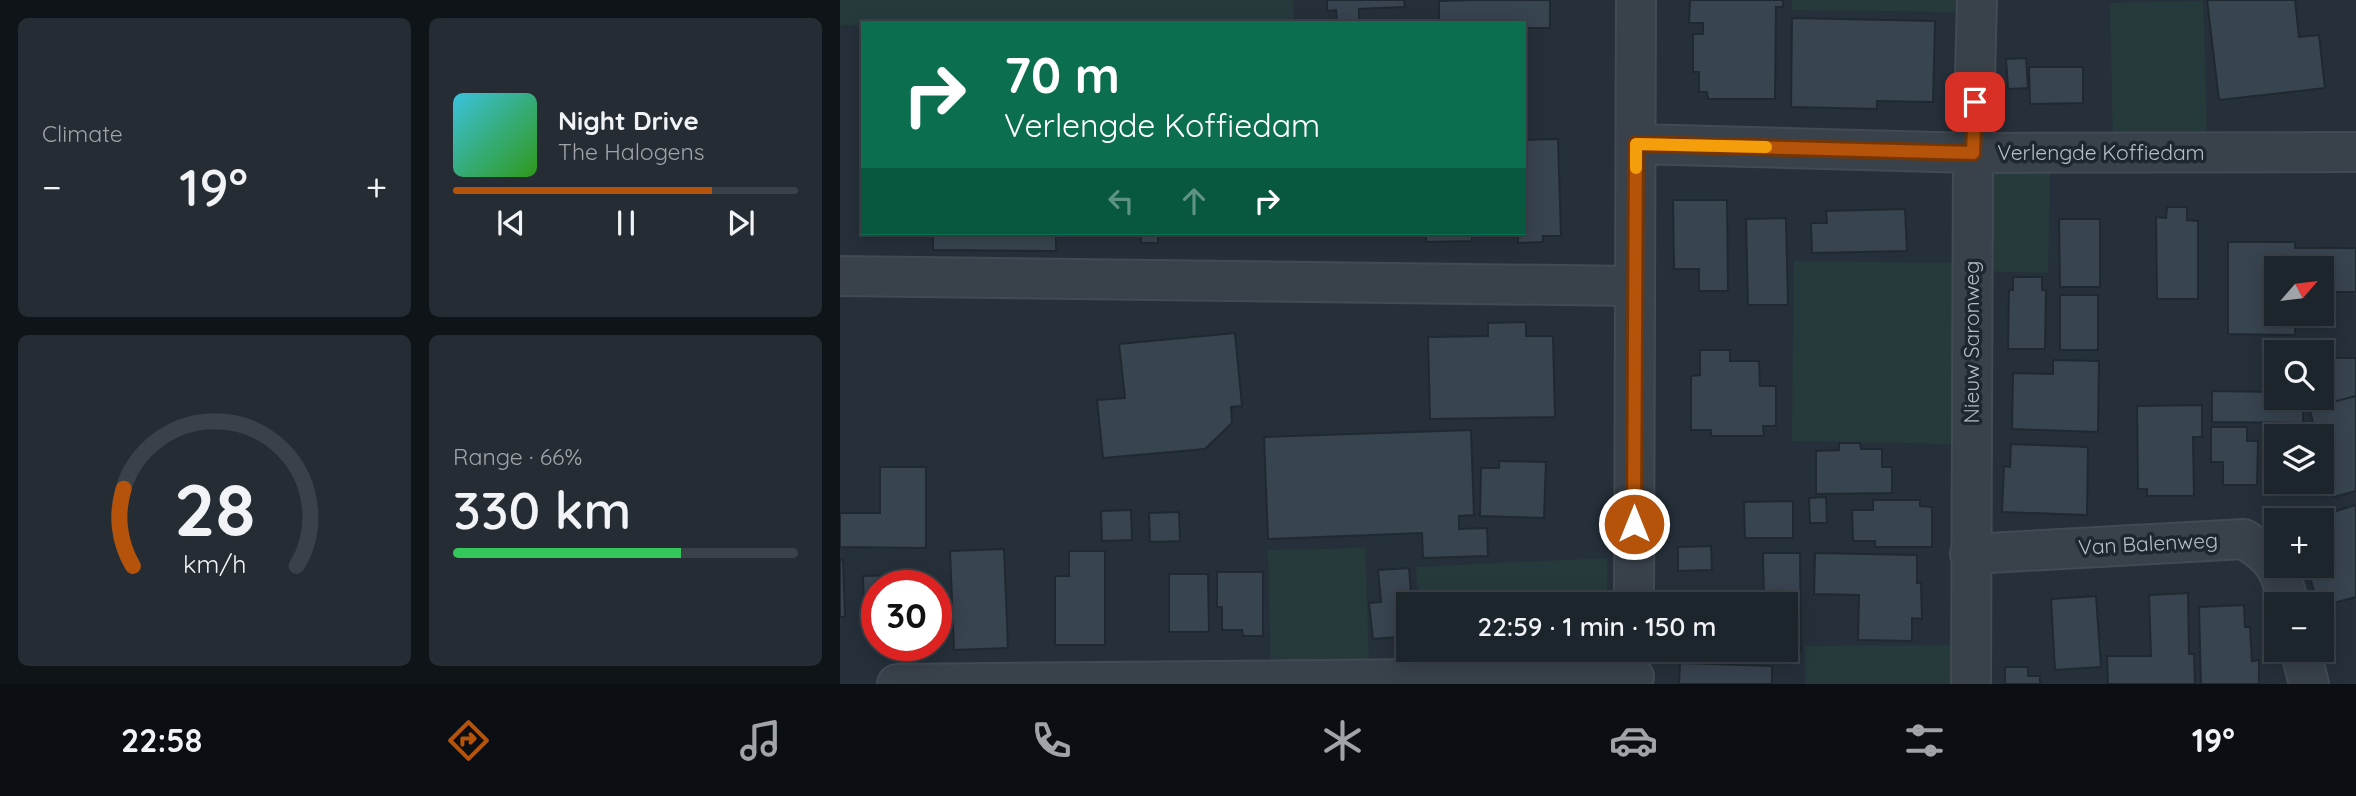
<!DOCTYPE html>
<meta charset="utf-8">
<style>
:root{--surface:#1c242c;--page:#252c34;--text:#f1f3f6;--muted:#a0a4a9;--line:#3a4148;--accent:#b45309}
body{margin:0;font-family:Quicksand,sans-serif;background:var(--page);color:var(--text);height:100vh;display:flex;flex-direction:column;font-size:26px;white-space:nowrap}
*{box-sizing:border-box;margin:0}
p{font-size:23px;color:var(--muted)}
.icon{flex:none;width:38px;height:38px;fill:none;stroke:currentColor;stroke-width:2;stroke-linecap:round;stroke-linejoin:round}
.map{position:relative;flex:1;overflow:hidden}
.panel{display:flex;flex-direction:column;gap:18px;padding:18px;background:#0f1418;width:840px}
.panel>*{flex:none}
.banner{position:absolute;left:21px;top:21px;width:665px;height:214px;border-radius:0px;box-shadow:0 4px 18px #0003,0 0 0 2px var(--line);background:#0b6e4f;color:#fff;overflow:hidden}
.needle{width:46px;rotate:62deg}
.tools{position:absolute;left:1424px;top:256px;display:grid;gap:14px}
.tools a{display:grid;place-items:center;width:70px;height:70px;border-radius:0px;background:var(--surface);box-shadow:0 4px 18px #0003,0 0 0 2px var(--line);font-size:35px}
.speed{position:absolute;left:21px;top:570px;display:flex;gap:14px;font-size:35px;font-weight:700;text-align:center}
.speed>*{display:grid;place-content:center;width:91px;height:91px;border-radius:50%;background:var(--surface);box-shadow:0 4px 18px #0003,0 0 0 2px var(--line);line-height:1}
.speed .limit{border:10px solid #d22;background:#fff;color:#111}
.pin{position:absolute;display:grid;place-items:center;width:60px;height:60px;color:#fff;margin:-30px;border-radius:14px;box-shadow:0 4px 10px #0006}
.me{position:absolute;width:77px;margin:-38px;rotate:0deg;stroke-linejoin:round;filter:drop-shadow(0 0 5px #0008)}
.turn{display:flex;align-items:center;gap:24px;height:147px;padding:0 28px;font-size:32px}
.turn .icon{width:91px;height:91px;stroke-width:2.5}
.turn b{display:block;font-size:49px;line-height:60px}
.lanes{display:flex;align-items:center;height:66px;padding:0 28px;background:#0003;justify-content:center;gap:35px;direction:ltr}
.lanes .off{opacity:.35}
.big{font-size:52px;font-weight:600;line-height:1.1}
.panel .widget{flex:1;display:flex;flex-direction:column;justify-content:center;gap:10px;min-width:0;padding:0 24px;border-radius:10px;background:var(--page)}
.panel .dial{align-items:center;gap:0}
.dial svg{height:182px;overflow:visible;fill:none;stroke:var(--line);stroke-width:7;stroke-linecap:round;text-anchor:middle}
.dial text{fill:var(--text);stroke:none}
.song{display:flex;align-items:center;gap:21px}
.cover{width:84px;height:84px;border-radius:10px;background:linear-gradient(135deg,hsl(190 70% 55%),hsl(110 70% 35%))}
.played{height:7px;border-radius:4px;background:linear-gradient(90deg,var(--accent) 75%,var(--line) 75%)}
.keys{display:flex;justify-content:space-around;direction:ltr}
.heat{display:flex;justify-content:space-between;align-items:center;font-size:38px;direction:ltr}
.charge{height:10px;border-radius:5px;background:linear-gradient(90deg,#34c759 66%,var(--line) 0)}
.panel .tiles{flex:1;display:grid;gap:18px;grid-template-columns:repeat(2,1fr)}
.trip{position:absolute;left:556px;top:592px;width:402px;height:70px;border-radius:0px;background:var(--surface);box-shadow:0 4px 18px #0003,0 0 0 2px var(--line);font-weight:600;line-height:70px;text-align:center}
.tabs{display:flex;height:112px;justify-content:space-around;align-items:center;background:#0b0e12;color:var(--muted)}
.tabs .icon{width:49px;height:49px}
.tabs .active{color:var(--accent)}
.tabs b{font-size:32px;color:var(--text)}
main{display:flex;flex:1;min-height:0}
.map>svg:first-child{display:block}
.green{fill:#273a3b}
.building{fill:#384450;stroke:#202931;stroke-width:2}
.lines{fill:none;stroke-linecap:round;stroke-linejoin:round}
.minor-casing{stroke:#424b53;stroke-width:42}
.minor{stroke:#39424a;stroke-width:38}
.route-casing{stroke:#753606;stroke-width:18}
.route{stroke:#b45309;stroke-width:12}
.slow{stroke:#f59e0b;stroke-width:12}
.labels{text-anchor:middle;stroke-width:7;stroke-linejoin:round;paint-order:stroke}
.street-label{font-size:21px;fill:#b5bdc6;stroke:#1e272f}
</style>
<main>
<section class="panel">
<div class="tiles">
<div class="widget"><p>Climate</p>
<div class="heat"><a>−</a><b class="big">19°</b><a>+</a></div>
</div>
<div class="widget">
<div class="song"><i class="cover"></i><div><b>Night Drive</b><p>The Halogens</p></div></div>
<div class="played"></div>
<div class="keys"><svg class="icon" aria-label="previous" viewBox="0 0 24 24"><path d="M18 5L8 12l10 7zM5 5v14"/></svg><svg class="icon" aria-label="pause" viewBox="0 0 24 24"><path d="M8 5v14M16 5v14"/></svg><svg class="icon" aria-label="next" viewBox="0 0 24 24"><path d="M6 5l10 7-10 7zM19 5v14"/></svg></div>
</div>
<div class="widget dial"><svg viewBox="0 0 100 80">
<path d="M14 69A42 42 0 1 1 86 69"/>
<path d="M14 69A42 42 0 0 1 10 35" stroke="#b45309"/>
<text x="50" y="56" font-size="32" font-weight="700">28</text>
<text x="50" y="72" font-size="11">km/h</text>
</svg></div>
<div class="widget"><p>Range · 66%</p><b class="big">330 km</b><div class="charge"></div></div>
</div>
</section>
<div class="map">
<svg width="1516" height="684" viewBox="0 0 1516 684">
<rect width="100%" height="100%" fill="#26303a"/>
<!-- green -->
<path class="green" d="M 0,0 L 453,0 L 454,19 L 0,25 Z
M 952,0 L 1126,0 L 1126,12 L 952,10 Z
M 1363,1 L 1367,138 L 1273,140 L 1270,3 Z
M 1154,171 L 1210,173 L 1208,273 L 1142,271 L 1144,174 Z
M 954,261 L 1120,263 L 1118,444 L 952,441 Z
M 525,548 L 529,667 L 431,669 L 428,550 Z
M 767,558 L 767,604 L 579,604 L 576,567 Z
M 1119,645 L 1120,684 L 965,684 L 965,646 Z
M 582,649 L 767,649 L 767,655 L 757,661 L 583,667 Z"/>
<!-- building -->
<path class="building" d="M 487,0 L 564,0 L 565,7 L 519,9 L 519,23 L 497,23 L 496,10 L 487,11 Z
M 631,0 L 710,0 L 710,28 L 684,28 L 684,23 L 599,23 L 599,1 Z
M 850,0 L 943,0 L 943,7 L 936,7 L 935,99 L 868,99 L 867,92 L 859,92 L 859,72 L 853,72 L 853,34 L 863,34 L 863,23 L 849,23 Z
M 1367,0 L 1455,0 L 1459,37 L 1479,35 L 1485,88 L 1379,100 Z
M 952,18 L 1095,21 L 1093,102 L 1037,101 L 1037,109 L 951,107 Z
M 1186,58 L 1188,88 L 1168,89 L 1166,59 Z
M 1189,67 L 1243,67 L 1243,103 L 1190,104 Z
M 718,139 L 721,236 L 703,236 L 703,242 L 678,243 L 678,233 L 632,234 L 632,241 L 586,242 L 586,233 L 684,233 L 684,140 Z
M 833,200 L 887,200 L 888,291 L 859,291 L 859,269 L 834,269 Z
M 1327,207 L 1347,207 L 1347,220 L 1358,221 L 1358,299 L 1317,299 L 1316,217 L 1326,218 Z
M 1065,209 L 1067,251 L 972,253 L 971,223 L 987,223 L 986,211 Z
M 946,218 L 948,305 L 908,305 L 906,219 Z
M 1219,219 L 1260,219 L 1260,287 L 1220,287 Z
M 93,233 L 216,233 L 216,251 L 93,250 Z
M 301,233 L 318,233 L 318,243 L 301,243 Z
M 1388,242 L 1455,242 L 1455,248 L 1516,248 L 1516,292 L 1482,292 L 1482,268 L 1437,268 L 1437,313 L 1455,313 L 1455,335 L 1388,334 Z
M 1173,277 L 1202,277 L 1202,290 L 1206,290 L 1205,349 L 1168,349 L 1169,290 L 1173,290 Z
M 1220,295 L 1258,295 L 1258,350 L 1220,350 Z
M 686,322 L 686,336 L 713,336 L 715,417 L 590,419 L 588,337 L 648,336 L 648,323 Z
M 395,333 L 402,406 L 391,407 L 392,423 L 365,449 L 263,458 L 257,400 L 285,398 L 279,344 Z
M 860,350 L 890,350 L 890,361 L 919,361 L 920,386 L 936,386 L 936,426 L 923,426 L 924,436 L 871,436 L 871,430 L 851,430 L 851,376 L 860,375 Z
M 1482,358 L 1516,358 L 1516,396 L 1477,406 L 1478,397 L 1482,397 Z
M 1213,360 L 1259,361 L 1258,432 L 1172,429 L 1173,373 L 1213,374 Z
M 1372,391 L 1437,392 L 1437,397 L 1463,397 L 1463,423 L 1372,422 Z
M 1516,396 L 1516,491 L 1493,497 L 1482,457 L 1482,436 L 1477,436 L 1469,408 Z
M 1362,405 L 1362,437 L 1353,437 L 1354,496 L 1307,496 L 1307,489 L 1298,489 L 1297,406 Z
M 1371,427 L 1407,427 L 1407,441 L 1418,441 L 1417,485 L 1383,485 L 1383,462 L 1371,462 Z
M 631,430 L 634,515 L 619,516 L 619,529 L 647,528 L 648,556 L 583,558 L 582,533 L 428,539 L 424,437 Z
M 999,443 L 1020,443 L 1021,449 L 1042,449 L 1042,467 L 1052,467 L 1052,493 L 976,494 L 976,451 L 999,450 Z
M 1171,444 L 1248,447 L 1247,515 L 1162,512 L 1164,466 L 1170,467 Z
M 659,461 L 706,462 L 704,518 L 640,516 L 641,468 L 659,468 Z
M 40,467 L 86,467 L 86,548 L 0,547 L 0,513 L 40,513 Z
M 986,497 L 987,523 L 970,523 L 969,498 Z
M 1033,500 L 1080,500 L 1080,506 L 1092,507 L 1092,547 L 1035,547 L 1035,541 L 1013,541 L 1012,510 L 1033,510 Z
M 953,501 L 953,538 L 905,538 L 904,502 Z
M 1516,505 L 1516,597 L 1482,606 L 1482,604 L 1478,604 L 1466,565 L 1482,565 L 1482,520 L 1466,520 Z
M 291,510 L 292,540 L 262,541 L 261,511 Z
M 339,512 L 340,541 L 310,542 L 309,513 Z
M 871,546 L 872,570 L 838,571 L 838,547 Z
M 164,549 L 168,648 L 114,650 L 110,551 Z
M 229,551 L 265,551 L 265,645 L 215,645 L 215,576 L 229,576 Z
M 923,553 L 960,553 L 961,652 L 917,652 L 917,649 L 947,649 L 947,604 L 924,604 Z
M 975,553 L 1077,555 L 1077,583 L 1081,583 L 1082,619 L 1072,618 L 1072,641 L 1018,640 L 1019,595 L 974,594 Z
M 0,560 L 3,560 L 5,617 L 0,617 Z
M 569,568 L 572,604 L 569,604 L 569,636 L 533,639 L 529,603 L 541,602 L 538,570 Z
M 377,572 L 423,572 L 423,636 L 403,636 L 402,630 L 382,630 L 382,607 L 377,607 Z
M 329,574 L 368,574 L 369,632 L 329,632 Z
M 62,575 L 63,586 L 37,586 L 37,636 L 25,636 L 23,576 Z
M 1348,593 L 1349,654 L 1354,654 L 1355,684 L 1268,684 L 1267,656 L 1311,656 L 1309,595 Z
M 1256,596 L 1261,667 L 1215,670 L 1211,599 Z
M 1404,605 L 1405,627 L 1410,627 L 1412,661 L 1419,660 L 1419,684 L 1361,684 L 1359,607 Z
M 840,663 L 932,666 L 932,684 L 839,684 Z
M 1165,667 L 1188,667 L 1188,676 L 1200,676 L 1200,684 L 1165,684 Z"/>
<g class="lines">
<!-- minor casing -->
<g class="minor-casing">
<path id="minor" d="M 796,144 L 1133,153 L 1516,152
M 0,276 L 794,286
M 1130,554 L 1404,539 C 1436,559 1439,568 1449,604
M 794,604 L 796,0
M 1460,649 L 1469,684
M 57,684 L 794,677
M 1131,684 L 1133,153 L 1137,0"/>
</g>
<!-- minor -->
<use href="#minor" class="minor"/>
</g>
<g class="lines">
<!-- route casing -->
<g class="route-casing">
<path id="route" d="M 794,524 L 796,144 L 1133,153 L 1135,102"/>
</g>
<!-- route -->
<use href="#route" class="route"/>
<!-- slow -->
<path class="slow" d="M 796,168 L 796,144 L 926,147"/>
</g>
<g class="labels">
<!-- street labels -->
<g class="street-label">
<text x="1261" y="160">Verlengde Koffiedam</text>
<text transform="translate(1132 342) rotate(-90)" y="7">Nieuw Saronweg</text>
<text transform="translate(1308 544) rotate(-3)" y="7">Van Balenweg</text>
</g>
</g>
</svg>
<div class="tools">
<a><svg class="needle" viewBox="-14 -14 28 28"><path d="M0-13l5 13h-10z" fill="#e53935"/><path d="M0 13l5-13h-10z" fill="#a0a4a9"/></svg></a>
<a><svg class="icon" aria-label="search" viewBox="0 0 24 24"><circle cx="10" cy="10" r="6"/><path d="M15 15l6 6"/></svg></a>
<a><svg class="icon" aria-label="layers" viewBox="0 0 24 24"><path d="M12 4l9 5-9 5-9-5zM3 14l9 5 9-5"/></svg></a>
<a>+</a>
<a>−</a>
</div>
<div class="speed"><div class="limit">30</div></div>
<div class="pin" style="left:1135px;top:102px;background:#d93025"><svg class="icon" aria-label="arrive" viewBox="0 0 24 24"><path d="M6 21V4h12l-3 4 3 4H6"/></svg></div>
<svg class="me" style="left:794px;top:524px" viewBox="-20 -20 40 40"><circle r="17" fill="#b45309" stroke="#fff" stroke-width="3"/><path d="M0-11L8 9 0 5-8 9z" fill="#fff"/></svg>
<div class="trip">22:59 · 1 min · 150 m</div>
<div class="banner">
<div class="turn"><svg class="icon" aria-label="right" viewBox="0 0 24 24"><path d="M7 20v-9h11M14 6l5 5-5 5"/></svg><div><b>70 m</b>Verlengde Koffiedam</div></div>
<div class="lanes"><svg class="icon off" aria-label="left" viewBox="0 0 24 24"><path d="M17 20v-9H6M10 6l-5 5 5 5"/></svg><svg class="icon off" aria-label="ahead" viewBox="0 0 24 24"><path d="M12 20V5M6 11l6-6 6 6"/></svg><svg class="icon" aria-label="right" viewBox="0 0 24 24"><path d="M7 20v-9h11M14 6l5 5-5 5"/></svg></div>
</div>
</div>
</main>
<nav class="tabs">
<b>22:58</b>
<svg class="icon active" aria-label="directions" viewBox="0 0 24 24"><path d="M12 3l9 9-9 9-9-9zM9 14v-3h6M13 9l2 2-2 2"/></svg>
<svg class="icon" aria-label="music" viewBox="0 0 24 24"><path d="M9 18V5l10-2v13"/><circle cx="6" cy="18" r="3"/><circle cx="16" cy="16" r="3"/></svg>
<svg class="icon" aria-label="phone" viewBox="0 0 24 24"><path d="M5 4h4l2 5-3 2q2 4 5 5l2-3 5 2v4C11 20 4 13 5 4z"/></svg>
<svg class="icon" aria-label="climate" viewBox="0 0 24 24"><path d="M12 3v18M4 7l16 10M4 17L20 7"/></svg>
<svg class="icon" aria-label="car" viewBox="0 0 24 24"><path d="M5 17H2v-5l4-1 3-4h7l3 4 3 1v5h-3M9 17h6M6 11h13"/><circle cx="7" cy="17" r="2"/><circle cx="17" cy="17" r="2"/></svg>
<svg class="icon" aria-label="filters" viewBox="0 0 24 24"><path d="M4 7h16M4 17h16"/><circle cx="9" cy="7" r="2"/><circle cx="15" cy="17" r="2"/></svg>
<b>19°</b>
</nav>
